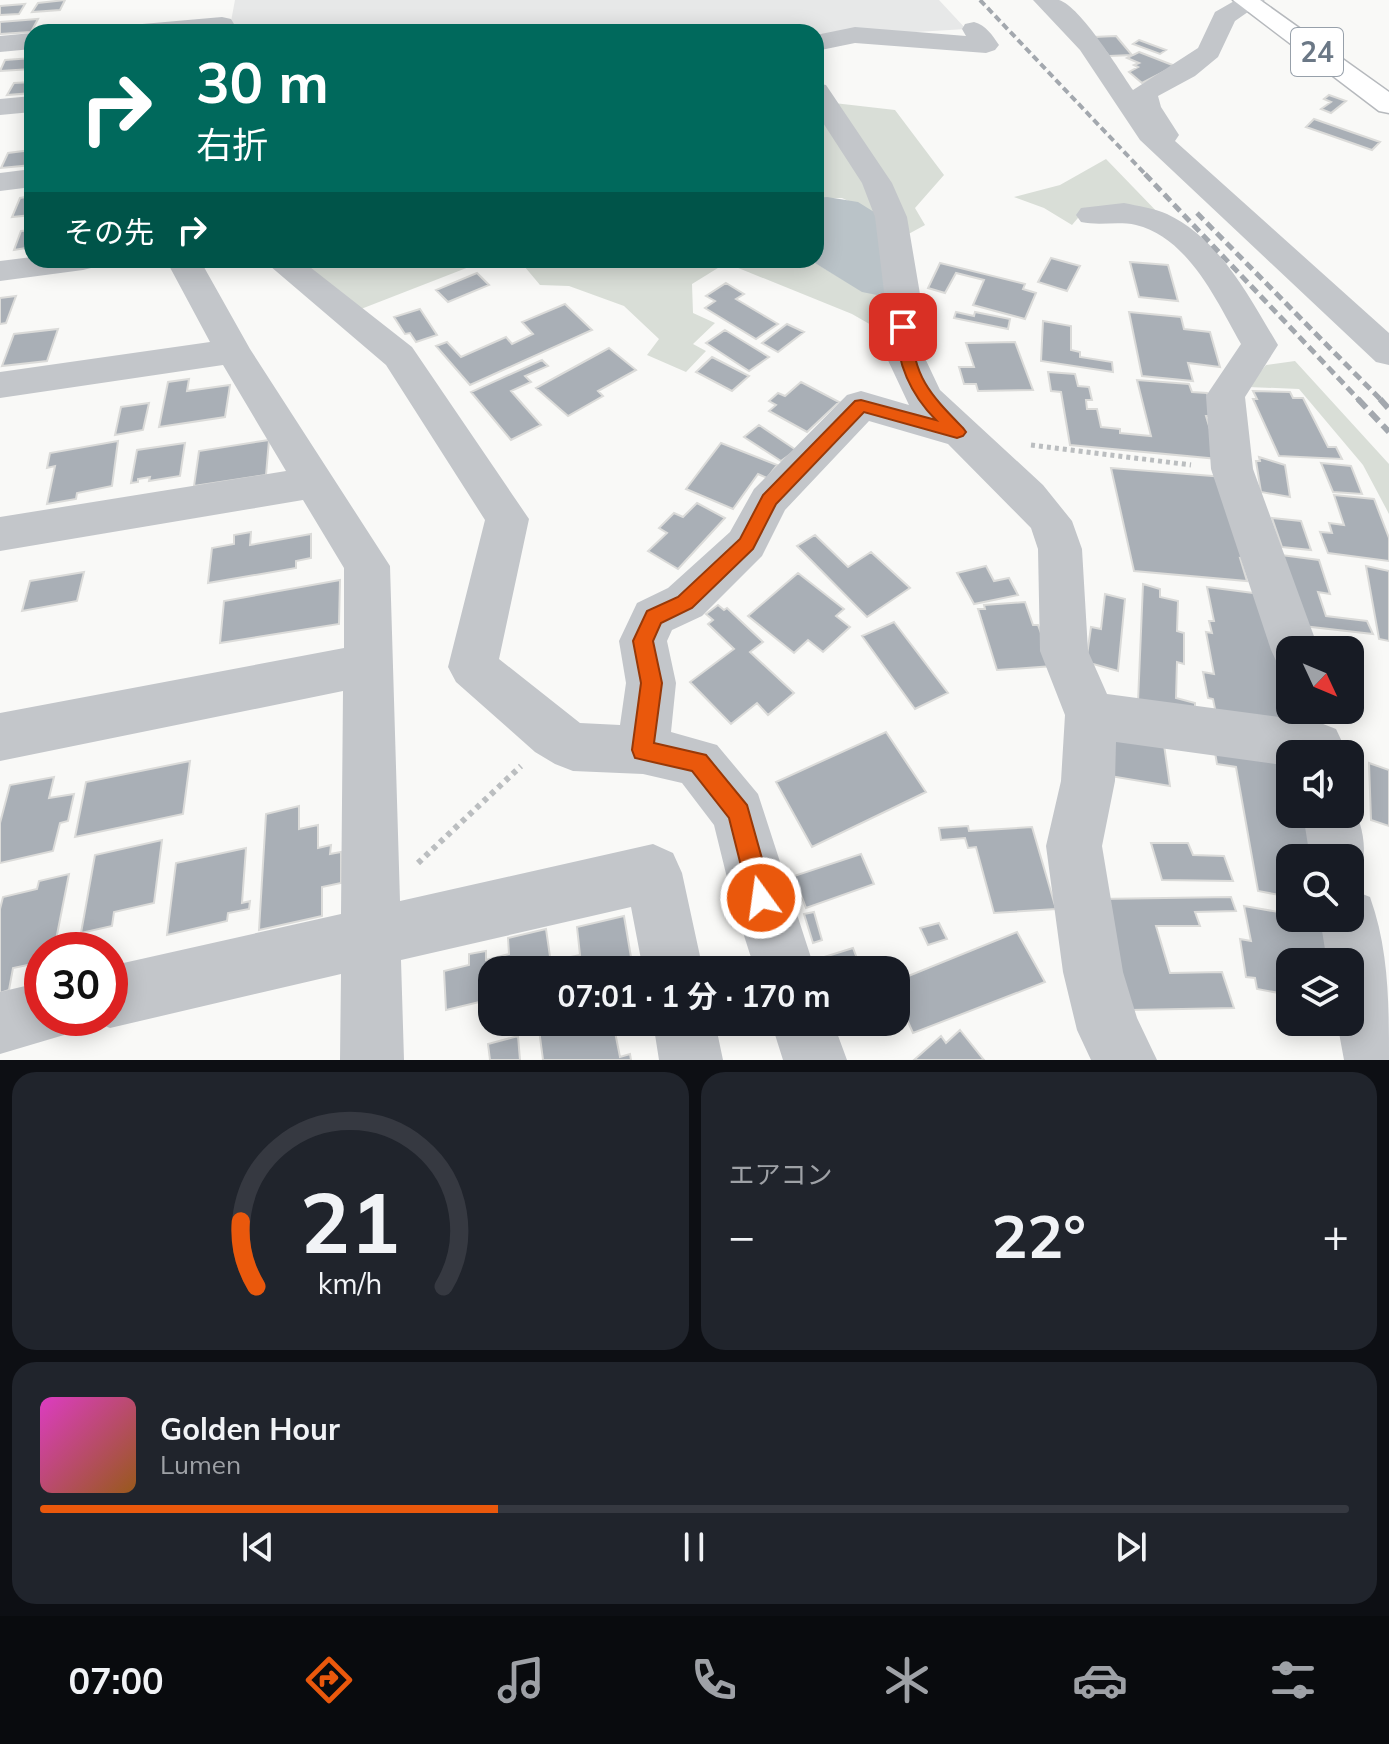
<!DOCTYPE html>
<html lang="ja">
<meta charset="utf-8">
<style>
:root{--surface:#171b24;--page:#20242c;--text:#f1f3f6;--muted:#9ea1a6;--line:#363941;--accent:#ea580c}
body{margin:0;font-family:Mulish,"Noto Sans JP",sans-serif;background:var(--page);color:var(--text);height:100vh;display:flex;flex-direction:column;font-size:30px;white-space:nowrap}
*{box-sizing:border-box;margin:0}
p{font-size:26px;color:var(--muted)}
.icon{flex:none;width:44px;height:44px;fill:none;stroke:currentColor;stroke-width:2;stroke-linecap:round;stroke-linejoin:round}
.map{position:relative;height:1060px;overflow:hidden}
.drawer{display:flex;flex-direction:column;gap:12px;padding:12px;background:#0d0f14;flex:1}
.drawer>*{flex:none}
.guide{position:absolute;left:24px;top:24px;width:800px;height:244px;border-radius:24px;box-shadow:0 4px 20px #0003;background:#00695c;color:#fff;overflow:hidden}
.needle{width:52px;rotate:134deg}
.fabs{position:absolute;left:1276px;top:636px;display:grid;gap:16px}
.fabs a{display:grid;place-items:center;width:88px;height:88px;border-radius:16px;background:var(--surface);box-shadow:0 4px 20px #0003;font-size:40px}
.speed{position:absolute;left:24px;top:932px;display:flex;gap:16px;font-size:40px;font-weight:700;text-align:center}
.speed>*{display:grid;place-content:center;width:104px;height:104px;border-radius:50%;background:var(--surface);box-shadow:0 4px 20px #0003;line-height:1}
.speed .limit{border:12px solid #d22;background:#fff;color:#111}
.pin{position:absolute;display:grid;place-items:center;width:68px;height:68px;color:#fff;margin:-34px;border-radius:16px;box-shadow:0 4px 12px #0006}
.me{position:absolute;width:88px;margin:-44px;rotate:346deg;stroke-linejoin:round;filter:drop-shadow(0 0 6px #0008)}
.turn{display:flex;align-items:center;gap:28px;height:168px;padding:0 40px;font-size:36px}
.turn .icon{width:104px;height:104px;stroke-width:2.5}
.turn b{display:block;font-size:56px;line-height:68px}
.then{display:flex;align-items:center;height:76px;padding:0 40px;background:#0003;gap:16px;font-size:30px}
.big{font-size:60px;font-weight:700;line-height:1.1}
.drawer .widget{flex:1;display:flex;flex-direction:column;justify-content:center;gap:12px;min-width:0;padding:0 28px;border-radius:24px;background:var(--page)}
.drawer .dial{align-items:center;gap:0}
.dial svg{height:208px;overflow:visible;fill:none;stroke:var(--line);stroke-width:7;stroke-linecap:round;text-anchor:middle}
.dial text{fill:var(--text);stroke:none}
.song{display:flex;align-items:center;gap:24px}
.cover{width:96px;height:96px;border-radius:12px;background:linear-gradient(135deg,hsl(310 70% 55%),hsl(30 70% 35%))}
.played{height:8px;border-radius:4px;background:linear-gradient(90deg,var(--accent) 35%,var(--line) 35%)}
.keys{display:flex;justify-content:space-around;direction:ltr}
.heat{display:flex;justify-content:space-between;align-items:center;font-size:44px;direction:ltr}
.drawer .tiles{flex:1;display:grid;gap:12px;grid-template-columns:1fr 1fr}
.widget:last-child{grid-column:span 2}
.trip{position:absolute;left:478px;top:956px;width:432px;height:80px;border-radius:24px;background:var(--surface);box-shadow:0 4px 20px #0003;font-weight:700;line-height:80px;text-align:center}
.dock{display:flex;height:128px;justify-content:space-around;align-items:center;background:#090b0e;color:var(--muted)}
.dock .icon{width:56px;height:56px}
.dock .active{color:var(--accent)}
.dock b{font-size:36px;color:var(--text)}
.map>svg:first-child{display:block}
.built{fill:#e7e8e8}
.green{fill:#d9ded7}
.water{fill:#bac3c8}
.building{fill:#a9afb6;stroke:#dbdbd9;stroke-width:2}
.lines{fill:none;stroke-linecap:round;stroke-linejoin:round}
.highway-casing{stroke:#b6b9bd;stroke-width:3}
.path-far1{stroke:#bbbec0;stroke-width:5;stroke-dasharray:4 4;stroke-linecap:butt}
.path{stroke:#bbbec0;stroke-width:6;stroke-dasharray:5 5;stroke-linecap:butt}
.minor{fill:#c3c6ca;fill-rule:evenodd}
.highway{fill:#fff;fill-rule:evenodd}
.rail-far2{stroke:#a3a8ae;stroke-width:4;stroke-dasharray:7 4;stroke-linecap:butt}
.rail-far1{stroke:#a3a8ae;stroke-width:5;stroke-dasharray:9 5;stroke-linecap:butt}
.rail{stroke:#a3a8ae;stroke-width:6;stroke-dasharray:12 6;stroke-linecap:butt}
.route{fill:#ea580c;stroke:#983908;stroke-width:2}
.labels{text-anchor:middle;stroke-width:8;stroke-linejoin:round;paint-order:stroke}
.shield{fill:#fff;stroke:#97a0aa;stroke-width:2}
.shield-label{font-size:28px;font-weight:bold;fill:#6b7886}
</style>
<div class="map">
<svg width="1389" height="1060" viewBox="0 0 1389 1060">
<rect width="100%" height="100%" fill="#f9f9f7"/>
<!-- built -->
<path class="built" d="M 235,0 L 939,0 L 966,29 L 816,38 L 816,32 L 229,32 Z"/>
<!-- green -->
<path class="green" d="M 834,103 L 895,110 L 944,175 L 915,208 L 925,225 L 903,237 Z
M 829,123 L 882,217 L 842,198 L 816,198 L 816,126 Z
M 1106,159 L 1163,218 L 1083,212 L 1072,225 L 1044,208 L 1014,197 L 1060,185 Z
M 296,260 L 487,260 L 361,309 Z
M 519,260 L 810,260 L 862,291 L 892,298 L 894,338 L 852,314 L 726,263 L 692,284 L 693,313 L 715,323 L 693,344 L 706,351 L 686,372 L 647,355 L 659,339 L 624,306 L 569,286 L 540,285 Z
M 1295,361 L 1389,464 L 1389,514 L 1363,465 L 1299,389 L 1248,387 L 1266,365 Z"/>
<!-- water -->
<path class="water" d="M 827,197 L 858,202 L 882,217 L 892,298 L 862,292 L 810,260 L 816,260 L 816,198 Z"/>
<!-- building -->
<path class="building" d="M 65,0 L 60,10 L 32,12 L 38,3 Z
M 25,4 L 19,14 L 0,15 L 0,6 Z
M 38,19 L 31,32 L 0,34 L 0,22 Z
M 1116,36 L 1132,55 L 1109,56 L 1094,37 Z
M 1139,40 L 1166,50 L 1160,54 L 1133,44 Z
M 1139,52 L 1175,66 L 1142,83 L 1129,72 L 1138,67 L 1134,65 L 1139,63 L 1127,58 Z
M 32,58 L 32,69 L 0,71 L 5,60 Z
M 32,82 L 32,93 L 7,95 L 14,83 Z
M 1329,95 L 1346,101 L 1331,113 L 1321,109 L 1331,102 L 1324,99 Z
M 1314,119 L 1380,142 L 1372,150 L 1306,127 Z
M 32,150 L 32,165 L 1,168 L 8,153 Z
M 32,196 L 32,215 L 12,217 L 20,198 Z
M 32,230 L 32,247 L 14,250 L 21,231 Z
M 1051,258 L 1080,266 L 1067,291 L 1038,282 Z
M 1130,262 L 1168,265 L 1178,301 L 1139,297 Z
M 940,263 L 1025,284 L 1023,289 L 1036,293 L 1025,319 L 973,305 L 984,280 L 956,273 L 945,293 L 928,288 Z
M 477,273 L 489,285 L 448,302 L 436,290 Z
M 726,283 L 744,294 L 736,299 L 778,324 L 756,339 L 705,308 L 715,301 L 706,296 Z
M 16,296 L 6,323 L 0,324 L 0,298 Z
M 565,304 L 592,330 L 470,385 L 436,346 L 447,342 L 461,357 L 506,337 L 512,344 L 533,334 L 522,322 Z
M 420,309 L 437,335 L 416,342 L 410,333 L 405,334 L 394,317 Z
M 956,312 L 974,316 L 975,312 L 1010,319 L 1008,329 L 954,318 Z
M 1129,312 L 1181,317 L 1184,329 L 1210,332 L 1220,367 L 1188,363 L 1193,381 L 1142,376 Z
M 1043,321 L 1071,326 L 1071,350 L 1080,352 L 1080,357 L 1112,362 L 1113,372 L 1041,361 Z
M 787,324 L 804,332 L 778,352 L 762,343 Z
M 58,329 L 47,361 L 2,366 L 14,334 Z
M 725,330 L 769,357 L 749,371 L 706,343 Z
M 1015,342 L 1033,390 L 978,391 L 976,384 L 964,384 L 959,367 L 974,367 L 966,343 Z
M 609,348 L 636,370 L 598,391 L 603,396 L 568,416 L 536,388 Z
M 712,357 L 749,376 L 732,391 L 696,372 Z
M 542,360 L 548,366 L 525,376 L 531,382 L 511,391 L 541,425 L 511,440 L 471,392 Z
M 1048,372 L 1075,374 L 1078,386 L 1089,387 L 1092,400 L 1086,400 L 1087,409 L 1097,409 L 1101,427 L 1120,429 L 1120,433 L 1151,436 L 1137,380 L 1189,384 L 1192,392 L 1207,393 L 1214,416 L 1206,416 L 1219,459 L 1070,445 L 1061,392 L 1051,391 Z
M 189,379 L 187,391 L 230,385 L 225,417 L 159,427 L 168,382 Z
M 801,382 L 839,402 L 807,432 L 769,411 L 776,405 L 769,401 L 778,393 L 785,396 Z
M 1253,391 L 1290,392 L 1293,398 L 1303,398 L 1328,447 L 1336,447 L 1342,459 L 1279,456 L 1253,399 L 1257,399 Z
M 149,403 L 143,430 L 115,435 L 121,407 Z
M 759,425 L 796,450 L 781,461 L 744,437 Z
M 269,440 L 266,475 L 194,486 L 199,451 Z
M 118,441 L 112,486 L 77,493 L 76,499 L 47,504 L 55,466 L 47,468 L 50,453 Z
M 185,443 L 180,476 L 149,481 L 150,477 L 138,479 L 138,482 L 131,483 L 137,450 Z
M 721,443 L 777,465 L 767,478 L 758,474 L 733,509 L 686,489 Z
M 1259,457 L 1285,465 L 1290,497 L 1261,492 L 1256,461 L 1260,461 Z
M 1321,463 L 1351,466 L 1362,494 L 1333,492 Z
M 1111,468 L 1225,477 L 1251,559 L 1240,558 L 1247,581 L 1134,571 Z
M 1334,495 L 1374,499 L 1389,538 L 1389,561 L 1328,553 L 1320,532 L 1332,533 L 1329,523 L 1344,525 Z
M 697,503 L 725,518 L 678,569 L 648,551 L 667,533 L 659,528 L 674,513 L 683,517 Z
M 1272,518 L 1301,521 L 1311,550 L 1282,547 Z
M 251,532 L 250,545 L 311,534 L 311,558 L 296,561 L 296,568 L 208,583 L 212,548 L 234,544 L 234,535 Z
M 815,535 L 848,567 L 871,552 L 910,588 L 867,617 L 797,546 Z
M 1281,555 L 1319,560 L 1330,594 L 1318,592 L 1326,616 L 1367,621 L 1373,634 L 1303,626 Z
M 986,566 L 994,581 L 1009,578 L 1018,595 L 974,604 L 957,573 Z
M 1366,566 L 1389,571 L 1389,641 L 1379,639 Z
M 84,572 L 77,601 L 22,611 L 30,581 Z
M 798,573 L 844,609 L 836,616 L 850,627 L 823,652 L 808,640 L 794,653 L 748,616 Z
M 340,580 L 339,624 L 220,643 L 224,601 Z
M 1143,584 L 1160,589 L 1160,597 L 1178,601 L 1177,631 L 1184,633 L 1184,664 L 1177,662 L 1176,698 L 1195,703 L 1195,718 L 1138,702 Z
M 1207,587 L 1261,594 L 1296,730 L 1216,714 L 1213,699 L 1208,698 L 1203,672 L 1214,674 L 1206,632 L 1212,633 L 1209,621 L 1214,621 Z
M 1105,594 L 1125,599 L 1118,671 L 1086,662 L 1091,627 L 1101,629 Z
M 1025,602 L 1033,625 L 1038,625 L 1053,666 L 997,670 L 978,609 L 985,609 L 984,605 Z
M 718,605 L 724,610 L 727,608 L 763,642 L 750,652 L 794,693 L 768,715 L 757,703 L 731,724 L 690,682 L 734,649 L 708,624 L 713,620 L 706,614 Z
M 894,622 L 948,693 L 915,709 L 862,636 Z
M 1106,728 L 1163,738 L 1170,786 L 1110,776 Z
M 886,732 L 926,792 L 812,847 L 776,782 Z
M 1214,747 L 1290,760 L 1290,814 L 1314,814 L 1323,858 L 1290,858 L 1290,897 L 1258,891 L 1236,767 L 1217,764 Z
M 190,761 L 183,814 L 75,837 L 86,782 Z
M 1369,763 L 1389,770 L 1389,826 L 1371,820 Z
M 54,777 L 49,798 L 74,794 L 68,821 L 60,823 L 53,851 L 0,863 L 0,823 L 10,785 Z
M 299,806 L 299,829 L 318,825 L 318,848 L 331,845 L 330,854 L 341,852 L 341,883 L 322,887 L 322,916 L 259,930 L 266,814 Z
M 968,826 L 969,831 L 1032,827 L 1056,909 L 994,913 L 976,847 L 968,848 L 965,838 L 941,840 L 939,828 Z
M 162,840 L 154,903 L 114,912 L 112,926 L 81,933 L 95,855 Z
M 1151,843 L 1188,843 L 1193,855 L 1224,856 L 1233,881 L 1162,880 Z
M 246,848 L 242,903 L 250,901 L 249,909 L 228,913 L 227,921 L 167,935 L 176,863 Z
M 861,854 L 874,884 L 806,908 L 794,876 Z
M 69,874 L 54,950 L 42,950 L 42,962 L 13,968 L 9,990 L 0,993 L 0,909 L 3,897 L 37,889 L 39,881 Z
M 1231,897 L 1236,911 L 1195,912 L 1200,926 L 1156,926 L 1170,973 L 1222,972 L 1234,1008 L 1130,1010 L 1099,899 Z
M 1244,906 L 1290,914 L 1290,918 L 1327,921 L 1337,962 L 1290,962 L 1290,995 L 1257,989 L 1255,978 L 1246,977 L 1240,939 L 1251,941 Z
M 814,912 L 822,940 L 813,943 L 804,914 Z
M 624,916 L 632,963 L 603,970 L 567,970 L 566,958 L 580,955 L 577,927 Z
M 939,923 L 947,939 L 928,945 L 920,928 Z
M 546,929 L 552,970 L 492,970 L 492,999 L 446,1010 L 444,971 L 469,965 L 469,954 L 486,951 L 486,960 L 509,954 L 508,938 Z
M 1017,932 L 1045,982 L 913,1033 L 896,995 L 896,981 Z
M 853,948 L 861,969 L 822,970 L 818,959 Z
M 538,1022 L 613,1022 L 620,1057 L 630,1054 L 631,1060 L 543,1060 Z
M 960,1030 L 984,1060 L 914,1060 L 941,1036 L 946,1043 Z
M 518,1036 L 520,1060 L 490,1060 L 488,1044 Z"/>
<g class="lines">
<!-- highway casing -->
<g class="highway-casing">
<path id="highway" d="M 1233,0 L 1260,0 L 1389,92 L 1389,113 L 1379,111 Z"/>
</g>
<!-- path-far1 -->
<path class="path-far1" d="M 1031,445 L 1191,465"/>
<!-- path -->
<path class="path" d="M 418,863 L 521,766"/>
<!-- minor -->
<path class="minor" d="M 1033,0 C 1041,0 1052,0 1059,0 C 1081,7 1119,70 1133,90 L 1198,48 L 1215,12 L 1236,0 L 1265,0 L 1235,21 L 1218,57 L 1195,76 L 1158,96 L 1161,107 L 1179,135 L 1175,141 L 1389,333 L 1389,365 L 1376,362 L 1140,140 L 1080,50 Z
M 222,17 L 231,19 L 234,24 L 231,29 L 119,32 L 122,27 L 131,25 Z
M 974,22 C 986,25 992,35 999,45 L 995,50 L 986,53 L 855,43 L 816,51 L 816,35 L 855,27 L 966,36 L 962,29 L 965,24 Z
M 32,33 L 32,49 L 0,52 L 0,36 Z
M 816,83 L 826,85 L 892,183 L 907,217 L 921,300 L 923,354 L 940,390 L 1043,485 L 1072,521 L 1082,549 L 1088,651 L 1107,694 L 1318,722 L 1336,729 L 1344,746 L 1341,754 L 1290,754 L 1290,766 L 1116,742 L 1115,781 L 1102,846 L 1123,972 L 1137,1018 L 1157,1060 L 1091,1060 L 1077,1030 L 1063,972 L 1046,846 L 1061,781 L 1065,715 L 1040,651 L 1038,549 L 1031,528 L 948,444 L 869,421 L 785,510 L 762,556 L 702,616 L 672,630 L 667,641 L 676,683 L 671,732 L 717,745 L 758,794 L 815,970 L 755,970 L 732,898 L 714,825 L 682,783 L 643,774 L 573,771 L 555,764 L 535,752 L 456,682 L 448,667 L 485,520 L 386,365 L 263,260 L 301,260 L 412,347 L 529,519 L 499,659 L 580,723 L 620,725 L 626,683 L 619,641 L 637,603 L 668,588 L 730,532 L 754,489 L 847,395 L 861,391 L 909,405 L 885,354 L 885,300 L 875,217 L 862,183 L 816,112 Z
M 32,96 L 32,112 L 0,115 L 0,99 Z
M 32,169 L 32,187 L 0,191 L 0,173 Z
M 1124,203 C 1138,206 1154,208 1167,214 C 1220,239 1249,297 1278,345 L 1245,397 L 1253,469 L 1319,650 L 1290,650 L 1290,669 L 1278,665 L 1271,650 L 1211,469 L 1206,396 L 1241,344 C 1217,302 1189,238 1136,225 C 1118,221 1099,226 1081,222 L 1076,215 L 1081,208 Z
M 32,257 L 32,260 L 100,260 L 95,267 L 83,270 L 0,281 L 0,261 Z
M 166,260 L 200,260 L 250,349 L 390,566 L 400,901 L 653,844 L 673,853 L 682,873 L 703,970 L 643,970 L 631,907 L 401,960 L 404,1060 L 340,1060 L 341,974 L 110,1028 L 88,1019 L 110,1018 L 110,966 L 341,914 L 343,691 L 0,761 L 0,713 L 344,648 L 344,568 L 303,500 L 0,551 L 0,517 L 286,471 L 223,365 L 0,398 L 0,372 L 210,342 Z
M 1350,797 C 1362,825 1370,849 1358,878 L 1350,881 L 1350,858 L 1310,858 L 1303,814 L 1350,814 Z
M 1350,889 L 1370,897 C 1389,950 1389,1004 1389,1060 L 1344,1060 L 1337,1022 L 1350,1022 L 1350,962 L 1327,962 L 1320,918 L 1350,918 Z
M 42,982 L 42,1018 L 71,1018 L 64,1035 L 0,1054 L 0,992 Z
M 653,1022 L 715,1022 L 723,1060 L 659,1060 Z
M 771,1022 L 833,1022 L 847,1060 L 783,1060 Z"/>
<!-- highway -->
<use href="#highway" class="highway"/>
<!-- rail-far2 -->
<path class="rail-far2" d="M 980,0 L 1147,176"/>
<!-- rail-far1 -->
<path class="rail-far1" d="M 1145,174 L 1360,401
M 1197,213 L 1382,401"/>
<!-- rail -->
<path class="rail" d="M 1358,399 L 1389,432
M 1380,399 L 1389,409"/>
</g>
<!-- route -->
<path class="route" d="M 903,322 L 911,327 C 913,377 930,394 963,428 L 966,432 L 963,436 L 957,438 L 864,412 L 776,504 L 753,549 L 692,608 L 661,623 L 653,641 L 662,683 L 654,743 L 706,755 L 747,805 L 773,898 L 769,906 L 761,910 L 752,906 L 749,898 L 729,818 L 692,771 L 635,758 L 632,750 L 641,683 L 633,641 L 647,611 L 678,597 L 740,539 L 763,495 L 855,401 L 861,400 L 936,420 C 910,394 897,364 896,327 Z"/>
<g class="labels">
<!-- shield labels -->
<rect class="shield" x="1291" y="28" width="52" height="48" rx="6"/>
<g class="shield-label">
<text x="1317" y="62">24</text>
</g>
</g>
</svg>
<div class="fabs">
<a><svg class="needle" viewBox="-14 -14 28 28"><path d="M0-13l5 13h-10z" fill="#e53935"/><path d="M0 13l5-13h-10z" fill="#9ea1a6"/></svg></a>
<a><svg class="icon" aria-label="sound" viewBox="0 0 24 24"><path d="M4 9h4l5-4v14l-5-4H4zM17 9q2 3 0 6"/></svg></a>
<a><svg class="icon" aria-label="search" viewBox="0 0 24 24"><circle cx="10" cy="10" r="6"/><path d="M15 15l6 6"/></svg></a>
<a><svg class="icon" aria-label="layers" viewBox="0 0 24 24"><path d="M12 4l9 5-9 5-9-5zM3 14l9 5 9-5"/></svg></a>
</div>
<div class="speed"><div class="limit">30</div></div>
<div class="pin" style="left:903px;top:327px;background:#d93025"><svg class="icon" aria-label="arrive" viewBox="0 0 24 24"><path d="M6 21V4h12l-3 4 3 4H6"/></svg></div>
<svg class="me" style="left:761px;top:898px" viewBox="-20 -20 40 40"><circle r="17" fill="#ea580c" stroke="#fff" stroke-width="3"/><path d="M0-11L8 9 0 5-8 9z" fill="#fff"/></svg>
<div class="trip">07:01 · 1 分 · 170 m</div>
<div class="guide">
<div class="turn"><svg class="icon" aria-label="right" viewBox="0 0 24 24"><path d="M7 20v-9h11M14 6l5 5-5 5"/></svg><div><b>30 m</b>右折</div></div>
<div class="then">その先<svg class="icon" aria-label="right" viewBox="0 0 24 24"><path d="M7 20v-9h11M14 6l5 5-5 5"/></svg></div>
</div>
</div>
<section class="drawer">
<div class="tiles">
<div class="widget dial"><svg viewBox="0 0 100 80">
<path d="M14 69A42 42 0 1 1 86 69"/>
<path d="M14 69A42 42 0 0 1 8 44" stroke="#ea580c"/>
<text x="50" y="56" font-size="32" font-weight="700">21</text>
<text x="50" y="72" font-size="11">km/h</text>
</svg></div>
<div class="widget"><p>エアコン</p>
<div class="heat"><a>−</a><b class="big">22°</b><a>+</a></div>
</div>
<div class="widget">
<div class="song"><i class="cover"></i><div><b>Golden Hour</b><p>Lumen</p></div></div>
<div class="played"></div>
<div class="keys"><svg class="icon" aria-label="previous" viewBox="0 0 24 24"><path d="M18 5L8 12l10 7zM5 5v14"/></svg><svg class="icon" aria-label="pause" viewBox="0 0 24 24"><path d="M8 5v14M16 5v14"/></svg><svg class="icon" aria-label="next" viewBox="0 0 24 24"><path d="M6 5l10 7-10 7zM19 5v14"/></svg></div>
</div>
</div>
</section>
<nav class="dock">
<b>07:00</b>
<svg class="icon active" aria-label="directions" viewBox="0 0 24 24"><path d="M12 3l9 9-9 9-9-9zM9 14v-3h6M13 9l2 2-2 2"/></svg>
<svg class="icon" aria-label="music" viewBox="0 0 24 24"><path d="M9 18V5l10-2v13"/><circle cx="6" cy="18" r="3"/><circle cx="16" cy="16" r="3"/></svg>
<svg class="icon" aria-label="phone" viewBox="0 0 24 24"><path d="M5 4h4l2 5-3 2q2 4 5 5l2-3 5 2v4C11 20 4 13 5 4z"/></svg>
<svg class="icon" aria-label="climate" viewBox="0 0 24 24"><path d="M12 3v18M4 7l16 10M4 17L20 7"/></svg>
<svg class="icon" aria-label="car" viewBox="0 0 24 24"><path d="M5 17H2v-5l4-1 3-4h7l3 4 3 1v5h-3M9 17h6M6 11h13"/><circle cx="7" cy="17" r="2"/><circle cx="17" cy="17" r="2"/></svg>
<svg class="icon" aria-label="filters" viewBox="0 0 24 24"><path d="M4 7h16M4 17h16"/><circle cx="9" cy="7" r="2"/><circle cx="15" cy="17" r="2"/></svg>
</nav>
